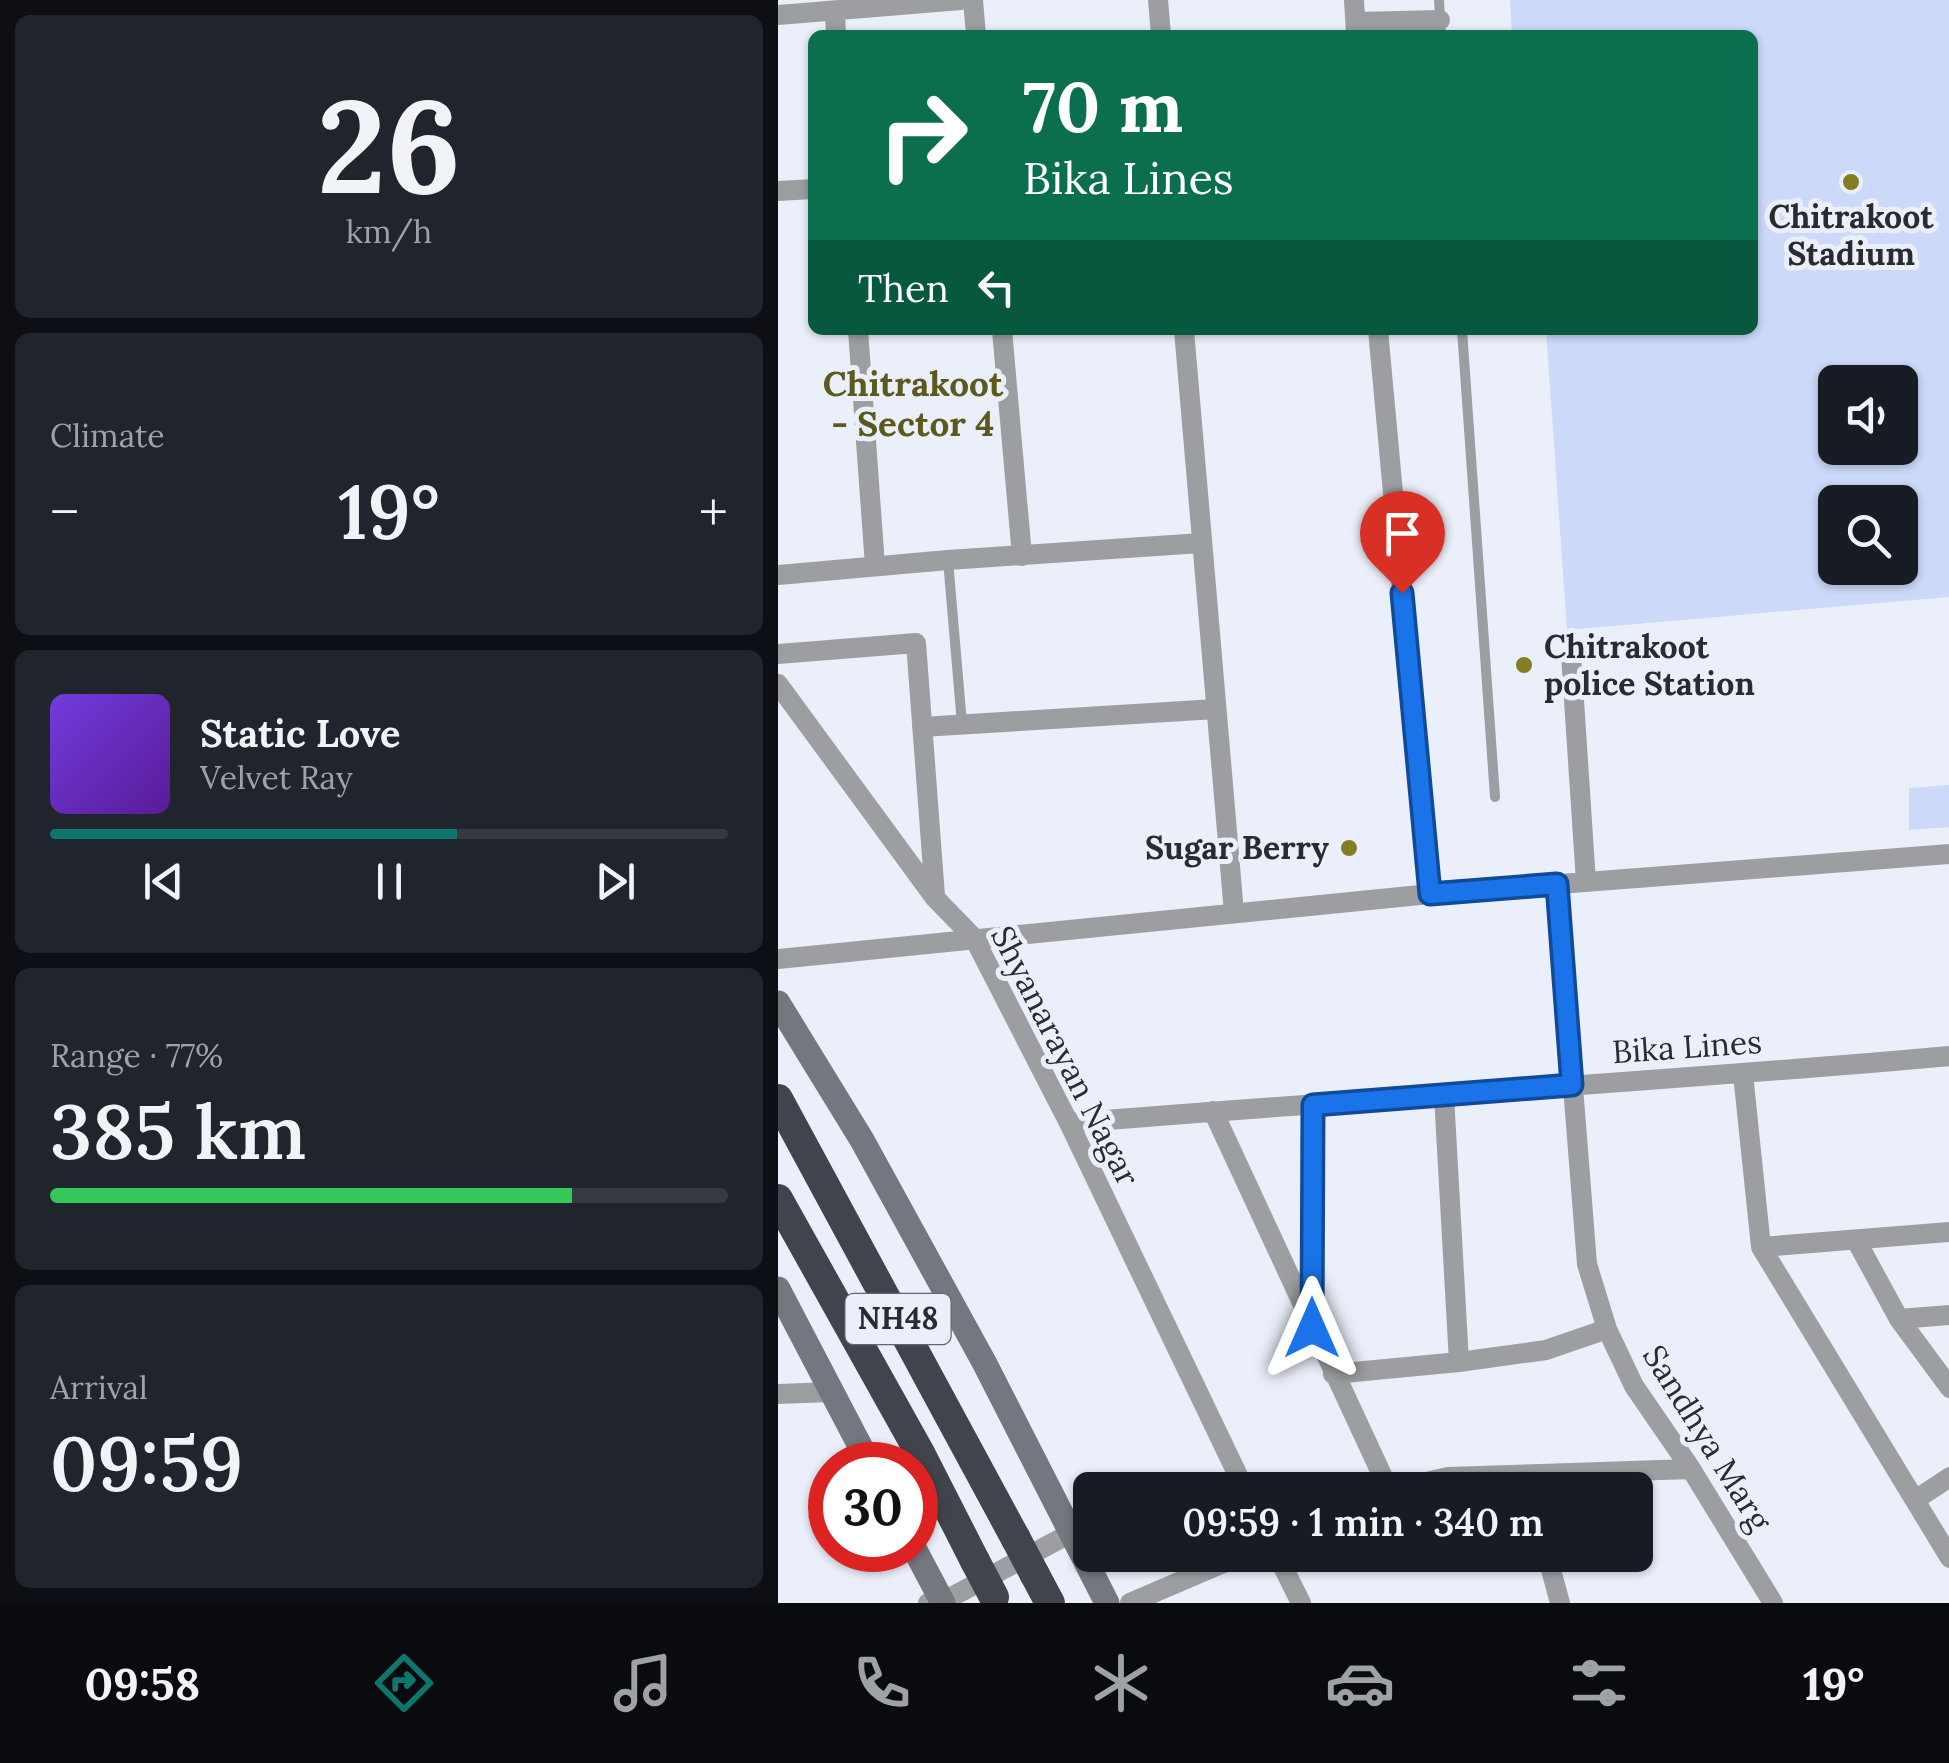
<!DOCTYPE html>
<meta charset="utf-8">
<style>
:root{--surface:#171b24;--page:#20242c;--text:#f1f3f6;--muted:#9ea1a6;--line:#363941;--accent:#0f766e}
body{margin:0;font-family:Lora,serif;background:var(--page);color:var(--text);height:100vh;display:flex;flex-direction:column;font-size:38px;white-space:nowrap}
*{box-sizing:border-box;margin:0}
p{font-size:32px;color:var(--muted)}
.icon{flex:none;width:55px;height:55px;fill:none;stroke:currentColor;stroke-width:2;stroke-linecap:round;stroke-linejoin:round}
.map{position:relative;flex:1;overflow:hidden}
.drawer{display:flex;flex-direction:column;gap:15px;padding:15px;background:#0d0f14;width:778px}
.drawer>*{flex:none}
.hud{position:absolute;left:30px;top:30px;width:950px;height:305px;border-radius:15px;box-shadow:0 2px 8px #0004;background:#0b6e4f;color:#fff;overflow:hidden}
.fabs{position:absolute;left:1040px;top:365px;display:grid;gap:20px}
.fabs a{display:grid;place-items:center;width:100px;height:100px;border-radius:15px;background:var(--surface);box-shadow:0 2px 8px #0004;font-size:50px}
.speed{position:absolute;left:30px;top:1442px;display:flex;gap:20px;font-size:50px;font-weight:700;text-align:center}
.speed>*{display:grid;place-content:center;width:130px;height:130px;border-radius:50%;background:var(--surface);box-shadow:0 2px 8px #0004;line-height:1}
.speed .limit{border:15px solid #d22;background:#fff;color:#111}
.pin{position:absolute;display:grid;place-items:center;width:85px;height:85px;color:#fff;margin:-102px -42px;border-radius:50% 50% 50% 0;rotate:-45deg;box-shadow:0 0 10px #0007}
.pin .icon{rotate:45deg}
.me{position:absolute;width:110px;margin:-55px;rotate:0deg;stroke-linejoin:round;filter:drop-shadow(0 0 8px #0008)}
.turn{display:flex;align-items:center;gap:35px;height:210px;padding:0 50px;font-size:45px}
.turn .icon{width:130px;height:130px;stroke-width:2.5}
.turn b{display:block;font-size:70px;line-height:85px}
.then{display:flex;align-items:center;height:95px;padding:0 50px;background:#0003;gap:20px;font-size:38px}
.big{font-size:75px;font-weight:600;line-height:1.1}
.drawer .card{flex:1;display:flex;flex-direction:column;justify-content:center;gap:15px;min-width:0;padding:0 35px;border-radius:15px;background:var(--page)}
.drawer .dial{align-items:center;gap:0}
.dial b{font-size:130px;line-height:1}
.song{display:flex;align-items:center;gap:30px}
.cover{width:120px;height:120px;border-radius:15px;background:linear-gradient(135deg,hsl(260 70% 55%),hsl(270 70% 35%))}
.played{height:10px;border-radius:5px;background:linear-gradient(90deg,var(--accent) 60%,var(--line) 60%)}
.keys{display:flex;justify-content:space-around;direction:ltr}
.heat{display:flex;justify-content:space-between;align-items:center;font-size:55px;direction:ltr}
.charge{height:15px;border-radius:8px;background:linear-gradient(90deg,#34c759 77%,var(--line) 0)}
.trip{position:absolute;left:295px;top:1472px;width:580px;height:100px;border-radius:15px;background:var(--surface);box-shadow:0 2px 8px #0004;font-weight:600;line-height:100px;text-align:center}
.tab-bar{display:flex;height:160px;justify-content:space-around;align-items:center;background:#090b0e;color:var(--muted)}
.tab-bar .icon{width:70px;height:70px}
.tab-bar .on{color:var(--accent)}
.tab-bar b{font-size:45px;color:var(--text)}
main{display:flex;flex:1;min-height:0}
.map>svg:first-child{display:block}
.green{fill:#cdd9f9;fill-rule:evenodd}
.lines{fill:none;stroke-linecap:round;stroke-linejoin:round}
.lane{stroke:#9c9ea2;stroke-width:10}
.street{stroke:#9c9ea2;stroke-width:20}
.secondary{stroke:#74777d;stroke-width:25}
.highway{stroke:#41444c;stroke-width:30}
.highway-bridge{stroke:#41444c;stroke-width:30}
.route-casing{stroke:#114b97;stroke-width:25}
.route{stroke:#1a73e8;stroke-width:18}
.poi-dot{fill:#817e26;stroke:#ebeffa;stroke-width:4}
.labels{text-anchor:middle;stroke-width:10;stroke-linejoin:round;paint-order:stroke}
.shield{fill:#ebeffa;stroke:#63666c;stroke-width:2.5}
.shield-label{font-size:30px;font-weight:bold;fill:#292b2f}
.poi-label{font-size:32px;font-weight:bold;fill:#292b2f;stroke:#ebeffa}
.street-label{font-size:32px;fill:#292b2f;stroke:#ebeffa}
.neighbourhood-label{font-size:35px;font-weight:bold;fill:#5b591d;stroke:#ebeffa}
</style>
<main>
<section class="drawer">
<div class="card dial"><b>26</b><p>km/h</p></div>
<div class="card"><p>Climate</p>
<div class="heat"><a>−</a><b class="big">19°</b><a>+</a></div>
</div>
<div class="card">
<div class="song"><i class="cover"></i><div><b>Static Love</b><p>Velvet Ray</p></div></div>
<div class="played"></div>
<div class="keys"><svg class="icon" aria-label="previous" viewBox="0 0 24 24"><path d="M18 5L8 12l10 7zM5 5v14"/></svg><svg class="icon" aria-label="pause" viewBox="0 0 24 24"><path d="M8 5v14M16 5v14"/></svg><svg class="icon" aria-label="next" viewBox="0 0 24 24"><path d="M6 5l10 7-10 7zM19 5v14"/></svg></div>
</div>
<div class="card"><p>Range · 77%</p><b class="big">385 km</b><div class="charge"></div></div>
<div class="card"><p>Arrival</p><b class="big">09:59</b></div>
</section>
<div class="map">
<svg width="1172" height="1603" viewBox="0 0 1172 1603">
<rect width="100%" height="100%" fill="#ebeffa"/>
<!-- green -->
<path class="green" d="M 732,0 L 1171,0 L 1171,597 L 789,630 L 768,330 L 975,330 L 975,35 L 734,35 ZM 1058,382 L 1122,382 L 1122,448 L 1058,448 ZM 1058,502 L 1122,502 L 1122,568 L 1058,568 Z
M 1171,785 L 1171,827 L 1131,830 L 1131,788 Z"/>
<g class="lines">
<!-- lane -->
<path class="lane" d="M 661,0 L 663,35
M 684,330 L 717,797
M 170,560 L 184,724"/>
<!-- street -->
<path class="street" d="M 195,0 L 198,35
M 380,0 L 383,35
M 576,0 L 578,33
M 57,11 L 58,35
M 0,15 L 183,0
M 578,22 L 662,20
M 0,191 L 35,189
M 80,330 L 97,566
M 224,330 L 244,556
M 406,330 L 456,913
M 600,330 L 652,894
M 0,575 L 170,560 L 423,543
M 0,654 L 138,643 L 157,896
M 793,655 L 808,882
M 0,684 L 157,898 L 196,938 L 291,1123 L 467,1490
M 144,727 L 438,709
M 779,884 L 809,1264 L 829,1329 L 856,1386 L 913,1469 L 995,1603
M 0,959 L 652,894 L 1172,854
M 965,1074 L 983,1247 L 1172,1558
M 666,1096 L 681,1362
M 435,1111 L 611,1490
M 291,1123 C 584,1099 878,1082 1172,1056
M 1078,1240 L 1121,1319 L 1172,1388
M 983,1247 L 1172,1232
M 534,1318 L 535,1105
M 1121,1319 L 1172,1315
M 555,1374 L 681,1362 L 768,1350 L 829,1329
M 0,1394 L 53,1392
M 613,1490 L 670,1477 L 913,1469
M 1137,1500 L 1172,1477
M 499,1555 L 523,1603
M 769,1555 L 782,1603
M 150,1603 L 164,1602 L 293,1533
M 352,1603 L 464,1555"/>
<!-- secondary -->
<path class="secondary" d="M 0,1003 L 84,1140 L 207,1364 L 329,1603
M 0,1289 L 92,1465
M 137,1550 L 165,1603"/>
<!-- highway -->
<path class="highway" d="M 0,1099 L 238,1539
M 0,1199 L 142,1453 L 197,1561
M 257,1575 L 272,1603"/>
<!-- highway-bridge -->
<path class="highway-bridge" d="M 238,1539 L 257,1575
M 197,1561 L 216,1597"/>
</g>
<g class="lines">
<!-- route casing -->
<g class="route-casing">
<path id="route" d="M 534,1328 L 535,1105 L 794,1085 L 779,884 L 652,894 L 624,593"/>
</g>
<!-- route -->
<use href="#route" class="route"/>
</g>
<!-- markers -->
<g class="poi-dot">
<circle cx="1073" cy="182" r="10"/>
<circle cx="746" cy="665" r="10"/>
<circle cx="571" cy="848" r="10"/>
</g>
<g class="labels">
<!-- shield labels -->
<rect class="shield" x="67.5" y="1294" width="105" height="50" rx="8"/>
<g class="shield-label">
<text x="120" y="1329">NH48</text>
</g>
<!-- poi labels -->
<g class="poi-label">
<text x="1073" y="228">Chitrakoot<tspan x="1073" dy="37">Stadium</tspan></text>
<text x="766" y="658" text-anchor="start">Chitrakoot<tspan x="766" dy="37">police Station</tspan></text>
<text x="551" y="859" text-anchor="end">Sugar Berry</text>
</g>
<!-- street labels -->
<g class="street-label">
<text transform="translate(909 1047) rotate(-4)" y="11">Bika Lines</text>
<text transform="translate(287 1056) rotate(63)" y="11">Shyanarayan Nagar</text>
<text transform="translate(929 1438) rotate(58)" y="11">Sandhya Marg</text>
</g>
<!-- neighbourhood labels -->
<g class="neighbourhood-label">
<text x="135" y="396">Chitrakoot<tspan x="135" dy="40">- Sector 4</tspan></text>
</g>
</g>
</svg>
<div class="fabs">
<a><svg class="icon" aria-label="sound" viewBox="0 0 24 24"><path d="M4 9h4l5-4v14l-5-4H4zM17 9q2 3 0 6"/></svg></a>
<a><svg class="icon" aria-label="search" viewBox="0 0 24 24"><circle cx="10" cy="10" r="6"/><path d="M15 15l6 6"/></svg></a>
</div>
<div class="speed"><div class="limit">30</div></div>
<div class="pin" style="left:624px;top:593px;background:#d93025"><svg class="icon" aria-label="arrive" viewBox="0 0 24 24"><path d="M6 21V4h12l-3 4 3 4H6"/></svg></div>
<svg class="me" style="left:534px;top:1328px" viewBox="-20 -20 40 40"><path d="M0-17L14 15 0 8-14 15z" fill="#1a73e8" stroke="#fff" stroke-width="4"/></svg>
<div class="trip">09:59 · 1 min · 340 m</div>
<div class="hud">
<div class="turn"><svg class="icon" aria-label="right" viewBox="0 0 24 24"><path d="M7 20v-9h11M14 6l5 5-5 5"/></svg><div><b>70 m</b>Bika Lines</div></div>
<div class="then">Then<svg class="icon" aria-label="left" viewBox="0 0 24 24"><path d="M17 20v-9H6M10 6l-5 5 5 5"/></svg></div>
</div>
</div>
</main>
<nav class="tab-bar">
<b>09:58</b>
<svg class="icon on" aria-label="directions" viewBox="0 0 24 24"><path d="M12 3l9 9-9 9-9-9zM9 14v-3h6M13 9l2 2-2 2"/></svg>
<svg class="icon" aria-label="music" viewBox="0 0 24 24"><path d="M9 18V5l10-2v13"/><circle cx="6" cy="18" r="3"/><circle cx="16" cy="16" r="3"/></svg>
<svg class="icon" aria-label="phone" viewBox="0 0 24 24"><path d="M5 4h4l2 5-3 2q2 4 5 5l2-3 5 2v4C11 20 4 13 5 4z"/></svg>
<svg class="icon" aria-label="climate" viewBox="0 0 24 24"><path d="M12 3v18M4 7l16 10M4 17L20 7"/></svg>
<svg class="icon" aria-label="car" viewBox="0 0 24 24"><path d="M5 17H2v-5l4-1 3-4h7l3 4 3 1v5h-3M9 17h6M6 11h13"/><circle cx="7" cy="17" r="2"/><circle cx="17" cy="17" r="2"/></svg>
<svg class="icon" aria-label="filters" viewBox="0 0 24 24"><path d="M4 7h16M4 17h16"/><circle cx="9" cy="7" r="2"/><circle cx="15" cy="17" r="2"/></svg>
<b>19°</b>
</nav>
